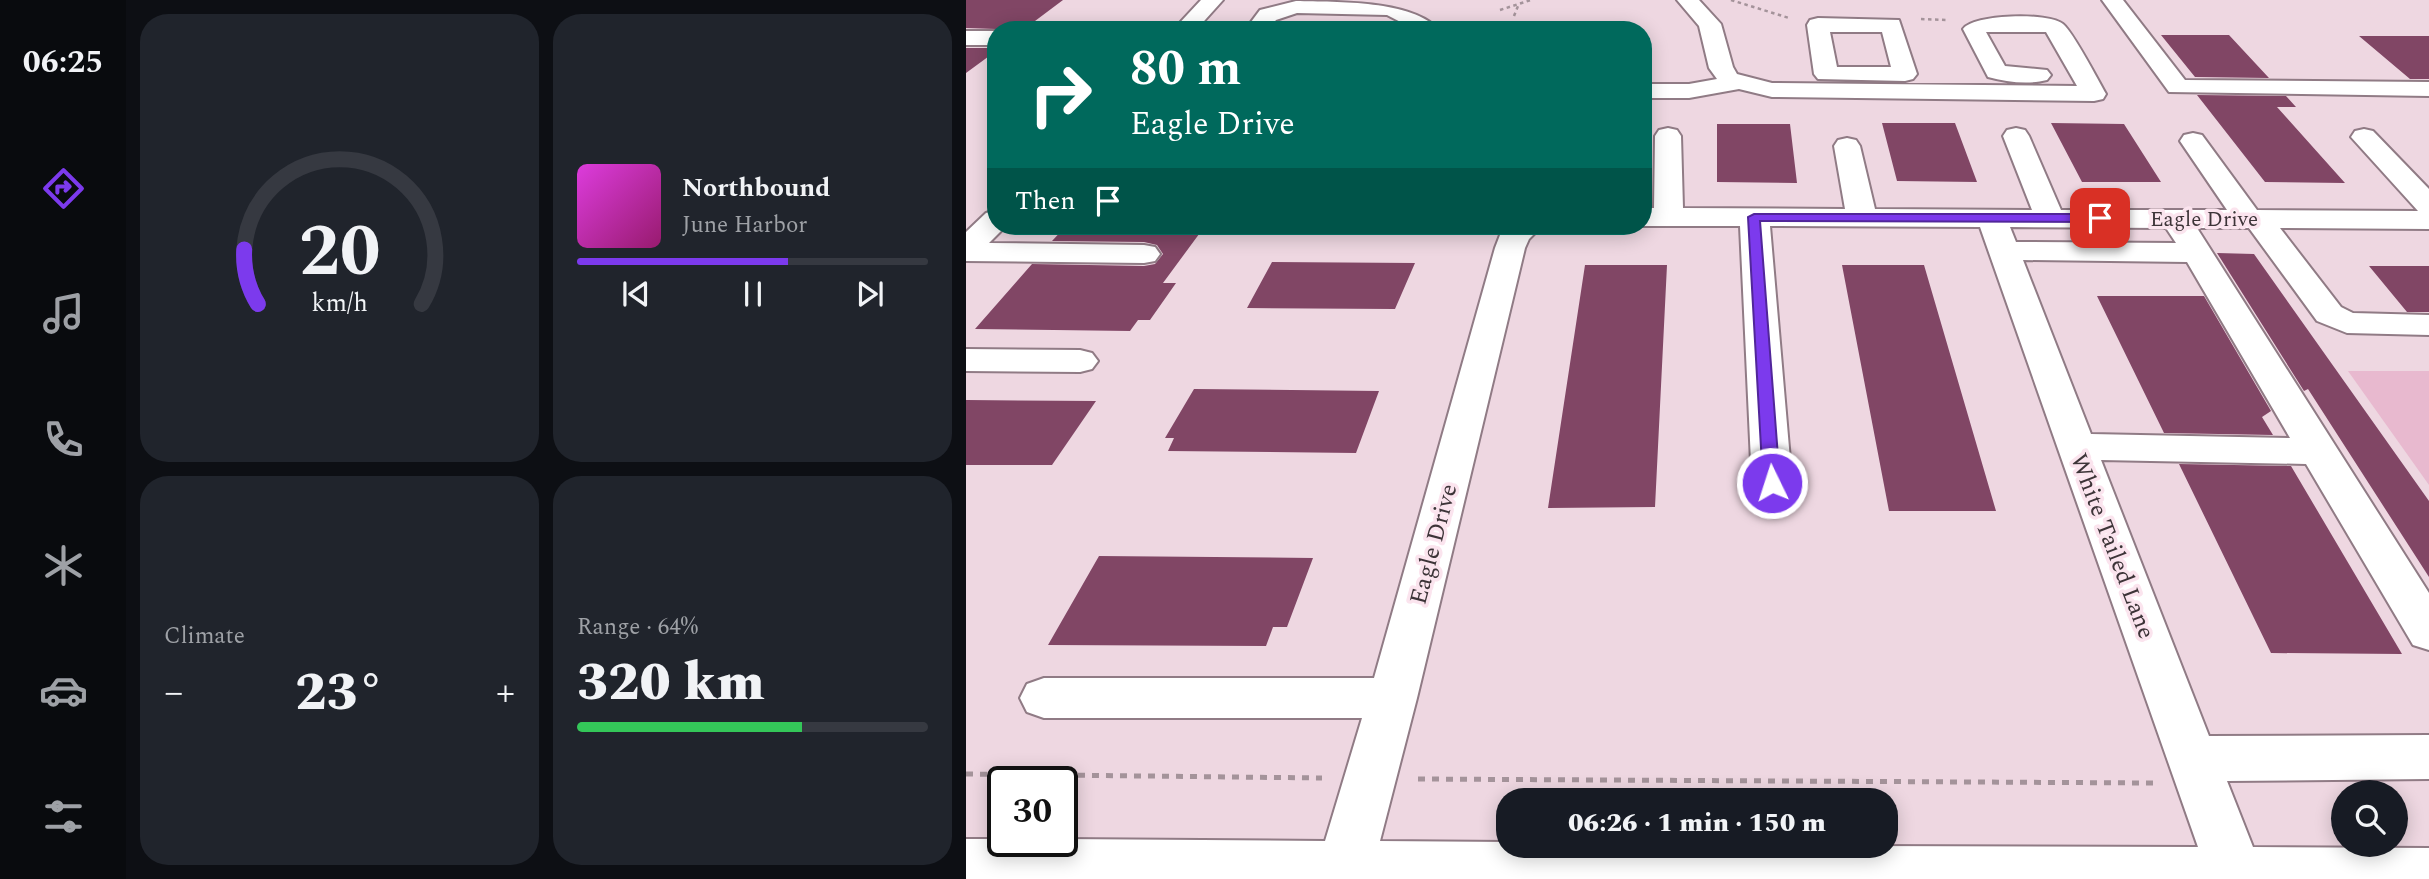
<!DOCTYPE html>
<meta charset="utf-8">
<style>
:root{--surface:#171b24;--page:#20242c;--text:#f1f3f6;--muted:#9ea1a6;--line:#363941;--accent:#7c3aed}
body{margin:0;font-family:Spectral,serif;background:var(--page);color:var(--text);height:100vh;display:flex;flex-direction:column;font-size:26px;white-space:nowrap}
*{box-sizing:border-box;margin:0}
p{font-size:23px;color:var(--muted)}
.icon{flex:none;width:38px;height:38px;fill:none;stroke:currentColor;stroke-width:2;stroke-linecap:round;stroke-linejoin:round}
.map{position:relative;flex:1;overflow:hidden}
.side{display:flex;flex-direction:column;gap:14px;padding:14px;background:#0d0f14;width:840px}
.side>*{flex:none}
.guide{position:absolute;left:21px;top:21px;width:665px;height:214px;border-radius:28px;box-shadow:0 4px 18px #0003;background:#00695c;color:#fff;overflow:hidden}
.tools{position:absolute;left:1365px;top:780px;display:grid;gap:14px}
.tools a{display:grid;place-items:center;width:77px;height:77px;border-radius:50%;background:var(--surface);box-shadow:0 4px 18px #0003;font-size:35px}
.speed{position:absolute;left:21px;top:766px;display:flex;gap:14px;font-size:35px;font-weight:700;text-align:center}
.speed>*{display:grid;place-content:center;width:91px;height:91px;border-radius:50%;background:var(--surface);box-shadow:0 4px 18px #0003;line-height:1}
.speed .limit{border:4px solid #111;border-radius:10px;background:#fff;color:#111}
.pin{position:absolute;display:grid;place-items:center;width:60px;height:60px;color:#fff;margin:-30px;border-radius:14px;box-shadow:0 4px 10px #0006}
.me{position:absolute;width:77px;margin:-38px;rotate:356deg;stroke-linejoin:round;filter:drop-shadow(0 0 5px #0008)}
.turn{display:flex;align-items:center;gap:24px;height:147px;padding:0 28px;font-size:32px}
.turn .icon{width:91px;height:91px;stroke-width:2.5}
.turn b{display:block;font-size:49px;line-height:60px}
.then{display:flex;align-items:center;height:66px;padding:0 28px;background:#0003;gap:14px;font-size:26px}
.big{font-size:52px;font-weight:800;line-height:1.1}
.side .card{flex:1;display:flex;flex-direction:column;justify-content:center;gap:10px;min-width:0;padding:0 24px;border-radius:28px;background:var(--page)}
.side .dial{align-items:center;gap:0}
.dial svg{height:182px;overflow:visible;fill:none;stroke:var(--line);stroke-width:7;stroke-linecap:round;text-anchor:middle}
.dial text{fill:var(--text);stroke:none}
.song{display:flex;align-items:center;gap:21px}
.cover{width:84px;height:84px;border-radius:10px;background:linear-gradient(135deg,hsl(300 70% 55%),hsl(320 70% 35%))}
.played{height:7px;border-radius:4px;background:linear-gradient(90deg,var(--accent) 60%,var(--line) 60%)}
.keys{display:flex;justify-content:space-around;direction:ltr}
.heat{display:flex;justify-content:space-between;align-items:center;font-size:38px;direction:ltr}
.charge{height:10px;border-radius:5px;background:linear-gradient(90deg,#34c759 64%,var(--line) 0)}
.side .tiles{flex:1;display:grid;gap:14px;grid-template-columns:repeat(2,1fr)}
.trip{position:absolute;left:530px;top:788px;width:402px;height:70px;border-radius:28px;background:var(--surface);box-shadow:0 4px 18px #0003;font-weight:800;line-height:70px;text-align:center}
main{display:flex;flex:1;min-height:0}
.tab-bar{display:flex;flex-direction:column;width:126px;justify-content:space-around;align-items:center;background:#090b0e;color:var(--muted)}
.tab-bar .icon{width:49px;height:49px}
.tab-bar .active{color:var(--accent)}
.tab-bar b{font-size:32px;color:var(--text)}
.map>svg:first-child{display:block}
.green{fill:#e8b9cf}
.building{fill:#814665}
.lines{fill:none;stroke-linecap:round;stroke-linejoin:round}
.minor-casing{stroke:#907b85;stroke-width:4}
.path-far1{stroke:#a4939a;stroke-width:2.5;stroke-dasharray:3.5 3.5;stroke-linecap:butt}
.path{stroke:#a4939a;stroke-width:5;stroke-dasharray:7 7;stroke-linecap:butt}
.minor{fill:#fff;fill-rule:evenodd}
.route{fill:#7c3aed;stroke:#51269a;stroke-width:2}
.labels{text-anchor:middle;stroke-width:7;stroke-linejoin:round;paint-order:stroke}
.far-street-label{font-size:21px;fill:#3d3438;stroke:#fbe4ee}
.street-label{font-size:24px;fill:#3d3438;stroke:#fbe4ee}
</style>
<main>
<nav class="tab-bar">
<b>06:25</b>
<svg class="icon active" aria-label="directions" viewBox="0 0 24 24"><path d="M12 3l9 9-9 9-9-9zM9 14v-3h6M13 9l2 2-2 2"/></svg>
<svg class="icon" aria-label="music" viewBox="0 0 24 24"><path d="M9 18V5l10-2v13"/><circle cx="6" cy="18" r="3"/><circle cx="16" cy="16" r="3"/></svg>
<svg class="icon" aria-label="phone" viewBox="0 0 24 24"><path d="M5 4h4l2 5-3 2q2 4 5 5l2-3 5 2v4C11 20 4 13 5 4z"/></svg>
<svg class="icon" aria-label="climate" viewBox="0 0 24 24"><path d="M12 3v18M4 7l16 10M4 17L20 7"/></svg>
<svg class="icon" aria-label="car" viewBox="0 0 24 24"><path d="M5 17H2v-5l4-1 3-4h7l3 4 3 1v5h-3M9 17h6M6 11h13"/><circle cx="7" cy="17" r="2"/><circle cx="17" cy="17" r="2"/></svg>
<svg class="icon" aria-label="filters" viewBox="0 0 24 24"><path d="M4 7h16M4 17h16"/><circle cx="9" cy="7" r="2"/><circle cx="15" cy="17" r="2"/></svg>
</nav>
<section class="side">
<div class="tiles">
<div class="card dial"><svg viewBox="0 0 100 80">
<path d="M14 69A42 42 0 1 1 86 69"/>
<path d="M14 69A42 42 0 0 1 8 45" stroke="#7c3aed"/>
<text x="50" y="56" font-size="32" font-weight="700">20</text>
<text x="50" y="72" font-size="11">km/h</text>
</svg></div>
<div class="card">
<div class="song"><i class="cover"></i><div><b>Northbound</b><p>June Harbor</p></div></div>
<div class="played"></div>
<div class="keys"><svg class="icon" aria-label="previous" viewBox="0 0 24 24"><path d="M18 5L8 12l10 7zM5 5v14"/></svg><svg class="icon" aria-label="pause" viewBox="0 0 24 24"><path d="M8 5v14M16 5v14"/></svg><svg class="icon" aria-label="next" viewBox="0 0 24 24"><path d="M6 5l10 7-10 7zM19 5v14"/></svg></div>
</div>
<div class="card"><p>Climate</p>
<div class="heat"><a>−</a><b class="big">23°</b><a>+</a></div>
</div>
<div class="card"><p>Range · 64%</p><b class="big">320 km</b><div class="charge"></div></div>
</div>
</section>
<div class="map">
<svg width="1463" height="879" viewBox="0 0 1463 879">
<rect width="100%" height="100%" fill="#eed7e1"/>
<!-- green -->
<path class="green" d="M 1382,371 L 1463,371 L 1463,485 Z"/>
<!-- building -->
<path class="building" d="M 0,0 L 97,0 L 57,30 L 0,28 Z
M 1195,35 L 1263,35 L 1303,78 L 1229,77 Z
M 1393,36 L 1463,36 L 1463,79 L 1444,79 Z
M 0,48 L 30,48 L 30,51 L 0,73 Z
M 1231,95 L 1320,96 L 1330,107 L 1311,107 L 1379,183 L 1299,182 Z
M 916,123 L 989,123 L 1011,182 L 931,181 Z
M 1085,123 L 1158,124 L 1195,182 L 1116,182 Z
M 751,124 L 824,124 L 831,183 L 751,182 Z
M 100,226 L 239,226 L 197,283 L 210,283 L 184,320 L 172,320 L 164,331 L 9,329 L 66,264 L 178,266 L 189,264 L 197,254 L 191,245 L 178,242 L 86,241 Z
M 1251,253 L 1288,254 L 1463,501 L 1463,577 L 1342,389 L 1338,391 Z
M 306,262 L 449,263 L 429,309 L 281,308 Z
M 619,265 L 701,265 L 689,507 L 582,508 Z
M 876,265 L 958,265 L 1030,511 L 923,511 Z
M 1403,266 L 1463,266 L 1463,312 L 1441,312 Z
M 1131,296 L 1238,296 L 1305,411 L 1296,417 L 1307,435 L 1198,433 Z
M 228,389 L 413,391 L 390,453 L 202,451 L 208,438 L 199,438 Z
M 0,400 L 130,401 L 86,465 L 0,465 Z
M 1213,464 L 1325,466 L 1436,654 L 1305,653 Z
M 133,556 L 347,558 L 321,627 L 307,627 L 300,646 L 82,645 Z"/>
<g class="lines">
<!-- minor casing -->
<g class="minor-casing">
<path id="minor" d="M 235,0 L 257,0 L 230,30 L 207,30 Z
M 711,0 L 733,0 L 755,24 L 767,67 L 771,74 L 806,83 L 1111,86 L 1080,32 L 1020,32 L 1039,66 L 1081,70 L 1085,75 L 1081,80 C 1062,85 1041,82 1022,77 L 997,29 C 1007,14 1083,12 1097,24 C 1107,32 1132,80 1140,94 L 1137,99 L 1128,101 L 806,97 L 773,89 L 723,98 L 677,98 L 677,84 L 723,84 L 751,79 L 743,68 L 733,26 Z
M 1136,0 L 1157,0 L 1219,80 L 1463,82 L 1463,96 L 1203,92 Z
M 330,1 C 371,2 447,0 473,30 L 450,30 L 421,15 L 331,13 L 310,20 L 302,30 L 279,30 L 294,10 Z
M 852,18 L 933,20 L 951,74 L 947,79 L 939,81 L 852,79 L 848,74 L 841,25 L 844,20 ZM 864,32 L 916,32 L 925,67 L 871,67 Z
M 0,31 L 30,31 L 30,45 L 0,45 Z
M 702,128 L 711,130 L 715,136 L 717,208 L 879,209 L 868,146 L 872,140 L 881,138 L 890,140 L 894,146 L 909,209 L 1066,210 L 1037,136 L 1041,130 L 1050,128 L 1059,130 L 1063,136 L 1095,210 L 1261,210 L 1214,141 L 1218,135 L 1227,133 L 1236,135 L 1291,210 L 1452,211 L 1385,137 L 1389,131 L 1398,129 L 1407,131 L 1463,189 L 1463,229 L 1314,228 L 1375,307 L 1387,313 L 1463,315 L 1463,335 L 1381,333 L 1351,321 L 1283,228 L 1231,228 L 1463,593 L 1463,650 L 1447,645 L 1340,464 L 1135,460 L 1243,736 L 1463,735 L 1463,779 L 1261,781 L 1287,847 L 1463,848 L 1463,879 L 0,879 L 0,839 L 37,839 L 37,842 L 96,842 L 96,839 L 359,841 L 396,718 L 78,718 L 61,712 L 54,698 L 61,684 L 78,678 L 408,678 L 529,248 L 534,235 L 542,226 L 576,226 L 563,239 L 559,248 L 451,698 L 414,841 L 542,842 L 542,845 L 1232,847 L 1014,227 L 804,226 L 826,483 L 820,493 L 806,497 L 792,493 L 786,483 L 774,226 L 677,226 L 677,208 L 688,208 L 689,136 L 693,130 ZM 1044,227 L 1200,228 L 1210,243 L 1050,242 ZM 1057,260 L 1221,262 L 1324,438 L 1125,434 Z
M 30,210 L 30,226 L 40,226 L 23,243 L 178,245 L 189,247 L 194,254 L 189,261 L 178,263 L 0,261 L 0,232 L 20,213 Z
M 0,349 L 114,350 L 126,353 L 132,361 L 126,369 L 114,372 L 0,371 Z"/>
</g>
<!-- path-far1 -->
<path class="path-far1" d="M 765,0 L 823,18
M 534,10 L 565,0
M 548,16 L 552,6
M 955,19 L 981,20"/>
<!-- path -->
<path class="path" d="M 0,774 L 356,778
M 452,779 L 1189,783"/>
<!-- minor -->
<use href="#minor" class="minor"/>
</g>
<!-- route -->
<path class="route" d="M 788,214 L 1134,214 L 1140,218 L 1134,222 L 794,221 L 814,483 L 806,489 L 797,483 L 782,217 Z"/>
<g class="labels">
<!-- far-street labels -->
<g class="far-street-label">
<text x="1238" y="226">Eagle Drive</text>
</g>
<!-- street labels -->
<g class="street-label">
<text transform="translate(467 544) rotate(-75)" y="8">Eagle Drive</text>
<text transform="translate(1147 546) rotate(69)" y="8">White Tailed Lane</text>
</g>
</g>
</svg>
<div class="tools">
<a><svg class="icon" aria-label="search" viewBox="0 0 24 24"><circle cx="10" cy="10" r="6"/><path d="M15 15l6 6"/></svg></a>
</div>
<div class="speed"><div class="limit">30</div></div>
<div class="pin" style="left:1134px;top:218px;background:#d93025"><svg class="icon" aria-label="arrive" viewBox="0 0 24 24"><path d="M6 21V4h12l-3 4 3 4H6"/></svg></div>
<svg class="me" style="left:806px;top:483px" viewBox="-20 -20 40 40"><circle r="17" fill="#7c3aed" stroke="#fff" stroke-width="3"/><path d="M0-11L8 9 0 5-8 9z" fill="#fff"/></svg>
<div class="trip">06:26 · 1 min · 150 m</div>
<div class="guide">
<div class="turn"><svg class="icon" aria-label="right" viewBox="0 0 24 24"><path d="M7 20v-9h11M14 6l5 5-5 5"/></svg><div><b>80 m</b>Eagle Drive</div></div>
<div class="then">Then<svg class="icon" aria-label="arrive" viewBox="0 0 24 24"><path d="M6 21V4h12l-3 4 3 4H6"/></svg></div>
</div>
</div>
</main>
